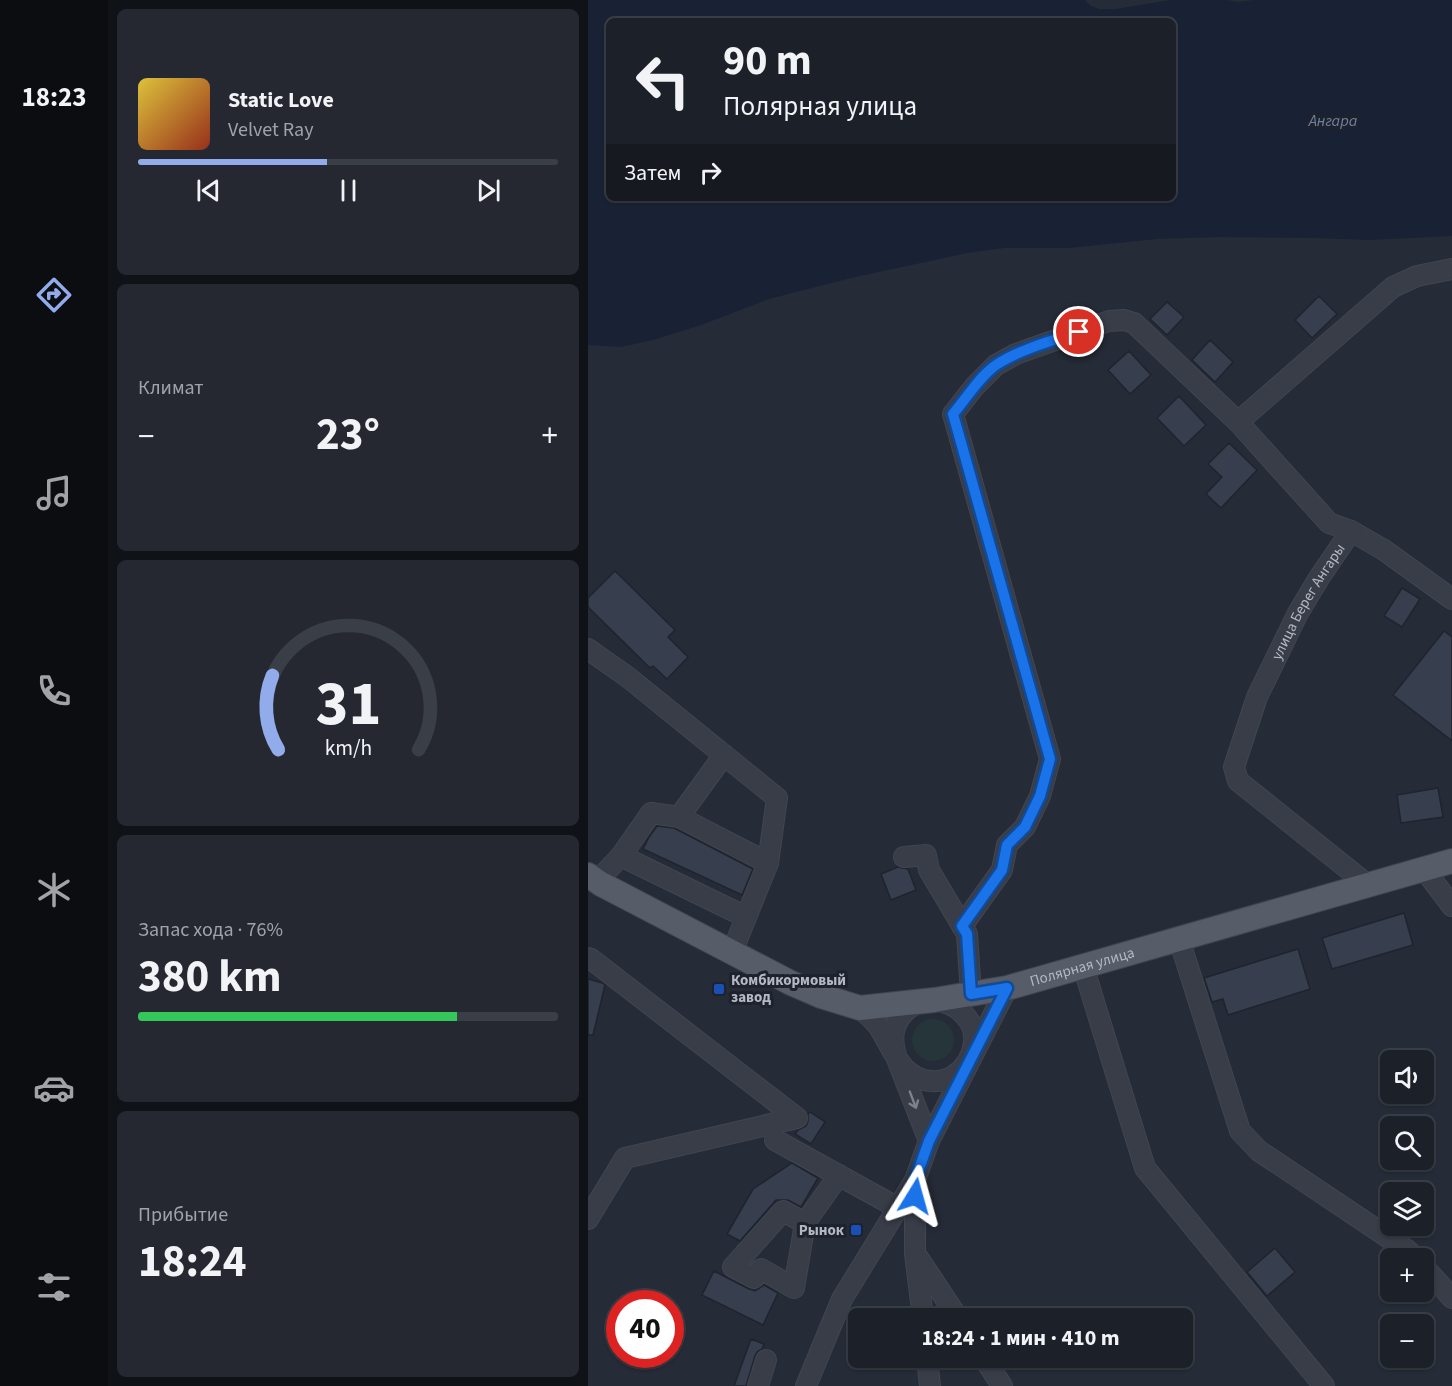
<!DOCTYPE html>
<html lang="ru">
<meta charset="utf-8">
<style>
:root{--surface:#1c2029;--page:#252831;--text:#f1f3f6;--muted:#a0a3a8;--line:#3a3e46;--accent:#91abeb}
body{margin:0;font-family:"Source Sans 3",sans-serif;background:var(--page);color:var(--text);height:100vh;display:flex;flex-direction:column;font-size:22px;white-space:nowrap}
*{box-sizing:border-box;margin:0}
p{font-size:20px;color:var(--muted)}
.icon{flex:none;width:33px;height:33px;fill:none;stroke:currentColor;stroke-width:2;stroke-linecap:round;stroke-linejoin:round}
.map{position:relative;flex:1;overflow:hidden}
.drawer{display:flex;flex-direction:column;gap:9px;padding:9px;background:#0f1217;width:480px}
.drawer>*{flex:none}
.banner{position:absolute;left:18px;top:18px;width:570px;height:183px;border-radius:9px;box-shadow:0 2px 4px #0004,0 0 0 2px var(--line);background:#1c2029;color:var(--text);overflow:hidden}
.tools{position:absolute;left:792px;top:1050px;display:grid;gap:12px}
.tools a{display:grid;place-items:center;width:54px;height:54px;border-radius:9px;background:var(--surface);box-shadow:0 2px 4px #0004,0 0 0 2px var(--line);font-size:30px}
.speed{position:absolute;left:18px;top:1290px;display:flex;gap:12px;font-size:30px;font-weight:700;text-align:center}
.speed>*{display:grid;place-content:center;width:78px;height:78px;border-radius:50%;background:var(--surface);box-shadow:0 2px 4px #0004,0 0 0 2px var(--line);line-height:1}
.speed .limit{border:9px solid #d22;background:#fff;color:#111}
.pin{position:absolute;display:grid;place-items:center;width:51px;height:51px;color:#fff;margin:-26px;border:3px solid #fff;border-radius:50%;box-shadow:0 2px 6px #0007}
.me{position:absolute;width:66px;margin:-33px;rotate:8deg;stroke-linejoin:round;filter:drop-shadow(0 0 4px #0008)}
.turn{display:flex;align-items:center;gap:21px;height:126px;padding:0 18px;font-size:27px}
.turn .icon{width:78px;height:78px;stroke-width:2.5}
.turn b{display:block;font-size:42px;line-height:51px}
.then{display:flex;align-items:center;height:57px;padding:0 18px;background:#0003;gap:12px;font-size:22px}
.big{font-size:45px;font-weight:700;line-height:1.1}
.drawer .card{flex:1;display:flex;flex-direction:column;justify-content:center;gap:9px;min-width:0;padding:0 21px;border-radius:9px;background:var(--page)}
.drawer .dial{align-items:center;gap:0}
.dial svg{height:156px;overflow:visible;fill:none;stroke:var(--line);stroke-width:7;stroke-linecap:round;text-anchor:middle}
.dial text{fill:var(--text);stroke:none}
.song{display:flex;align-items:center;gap:18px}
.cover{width:72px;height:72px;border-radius:9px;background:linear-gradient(135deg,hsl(50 70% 55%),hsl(10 70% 35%))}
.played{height:6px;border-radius:3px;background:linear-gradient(90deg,var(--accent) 45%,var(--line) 45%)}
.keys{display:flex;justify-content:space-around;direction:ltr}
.heat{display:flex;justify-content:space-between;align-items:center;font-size:33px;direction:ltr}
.charge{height:9px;border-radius:4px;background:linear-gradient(90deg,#34c759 76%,var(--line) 0)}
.trip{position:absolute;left:260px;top:1308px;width:345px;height:60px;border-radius:9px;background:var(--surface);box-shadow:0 2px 4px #0004,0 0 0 2px var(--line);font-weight:700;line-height:60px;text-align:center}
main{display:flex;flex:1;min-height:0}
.menu{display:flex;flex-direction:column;width:108px;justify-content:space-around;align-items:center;background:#0b0d10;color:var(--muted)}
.menu .icon{width:42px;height:42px}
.menu .on{color:var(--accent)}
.menu b{font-size:27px;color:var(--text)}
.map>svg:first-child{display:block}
.green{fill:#263539}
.water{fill:#192234;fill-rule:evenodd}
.building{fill:#373f4e;stroke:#1f242f;stroke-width:1.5}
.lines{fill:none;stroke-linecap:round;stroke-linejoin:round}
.minor-casing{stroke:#414651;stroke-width:22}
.major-casing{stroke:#414651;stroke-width:26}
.minor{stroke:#383d48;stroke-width:20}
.major{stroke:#565c68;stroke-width:24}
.oneway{stroke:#7c818c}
.route-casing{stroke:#114b97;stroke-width:15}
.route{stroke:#1a73e8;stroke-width:10}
.transit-dot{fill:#1a4fb4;stroke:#1d222d;stroke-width:2}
.labels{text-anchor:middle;stroke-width:6;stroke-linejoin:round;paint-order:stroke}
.street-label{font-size:15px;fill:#b3b8c4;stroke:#1d222d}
.poi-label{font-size:15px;font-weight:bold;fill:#b3b8c4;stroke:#1d222d;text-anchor:start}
.water-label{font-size:16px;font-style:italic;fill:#70809f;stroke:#1d222d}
</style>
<main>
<nav class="menu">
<b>18:23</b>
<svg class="icon on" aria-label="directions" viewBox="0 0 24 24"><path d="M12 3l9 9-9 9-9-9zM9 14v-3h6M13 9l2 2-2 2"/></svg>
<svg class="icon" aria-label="music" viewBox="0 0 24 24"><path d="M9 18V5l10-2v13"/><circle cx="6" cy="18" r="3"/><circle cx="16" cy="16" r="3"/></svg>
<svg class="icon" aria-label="phone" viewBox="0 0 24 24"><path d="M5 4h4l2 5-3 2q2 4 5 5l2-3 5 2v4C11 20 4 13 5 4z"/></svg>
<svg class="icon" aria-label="climate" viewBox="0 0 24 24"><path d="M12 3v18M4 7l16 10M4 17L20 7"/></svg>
<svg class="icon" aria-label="car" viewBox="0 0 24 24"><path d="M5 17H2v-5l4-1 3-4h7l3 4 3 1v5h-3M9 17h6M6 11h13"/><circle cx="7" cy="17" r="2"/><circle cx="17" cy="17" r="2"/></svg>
<svg class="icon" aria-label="filters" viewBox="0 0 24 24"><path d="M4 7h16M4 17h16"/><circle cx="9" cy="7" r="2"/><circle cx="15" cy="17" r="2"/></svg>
</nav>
<section class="drawer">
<div class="card">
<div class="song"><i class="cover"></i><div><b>Static Love</b><p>Velvet Ray</p></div></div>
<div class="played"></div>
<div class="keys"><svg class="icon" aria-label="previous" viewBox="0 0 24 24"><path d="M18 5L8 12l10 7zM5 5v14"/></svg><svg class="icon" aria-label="pause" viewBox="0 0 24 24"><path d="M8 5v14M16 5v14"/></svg><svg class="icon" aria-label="next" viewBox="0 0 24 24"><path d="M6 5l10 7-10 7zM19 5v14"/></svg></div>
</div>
<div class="card"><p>Климат</p>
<div class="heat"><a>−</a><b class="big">23°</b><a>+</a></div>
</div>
<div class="card dial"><svg viewBox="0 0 100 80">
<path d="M14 69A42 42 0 1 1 86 69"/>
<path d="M14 69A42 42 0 0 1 11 31" stroke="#91abeb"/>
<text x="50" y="56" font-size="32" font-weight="700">31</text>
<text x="50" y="72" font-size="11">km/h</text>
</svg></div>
<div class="card"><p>Запас хода · 76%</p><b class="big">380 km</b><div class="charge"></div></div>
<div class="card"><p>Прибытие</p><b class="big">18:24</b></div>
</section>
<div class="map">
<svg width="864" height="1386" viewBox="0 0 864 1386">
<rect width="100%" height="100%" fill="#252b37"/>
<!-- green -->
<path class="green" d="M324 1040a21 21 0 1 1 42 0a21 21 0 1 1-42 0Z"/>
<!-- water -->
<path class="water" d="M 0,0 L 497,0 L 503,6 L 511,9 L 528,9 L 582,0 L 639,0 L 650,2 L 667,0 L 864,0 L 864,236 L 780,240 L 726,238 L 630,237 L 569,239 L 481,248 L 416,248 L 379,253 L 263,278 L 181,299 L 113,325 L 65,340 L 33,347 L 0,345 ZM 21,21 L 585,21 L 585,198 L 21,198 Z"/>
<!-- building -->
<path class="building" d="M 731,296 L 749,314 L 724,338 L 707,320 Z
M 579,302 L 596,317 L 579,335 L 562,319 Z
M 622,340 L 645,362 L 627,382 L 604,360 Z
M 541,351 L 563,375 L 542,394 L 520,370 Z
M 591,396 L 618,425 L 596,446 L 569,418 Z
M 641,443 L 669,470 L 633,508 L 618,494 L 634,477 L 620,464 Z
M 27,571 L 87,630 L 80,637 L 100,657 L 79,679 L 65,666 L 62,668 L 0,607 L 0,598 Z
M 814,588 L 832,599 L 814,627 L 796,616 Z
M 856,631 L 864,637 L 864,741 L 805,695 Z
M 850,788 L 855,817 L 813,823 L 809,795 Z
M 69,826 L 86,828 L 165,869 L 154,895 L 55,849 L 61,837 Z
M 310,867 L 320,869 L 328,890 L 303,900 L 293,874 Z
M 816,913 L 825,945 L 744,969 L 734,938 Z
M 710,949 L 722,989 L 640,1015 L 635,999 L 624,1002 L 616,978 Z
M 0,979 L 14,983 L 17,985 L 5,1035 L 0,1035 Z
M 222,1112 L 237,1122 L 223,1144 L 207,1134 L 210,1130 L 218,1126 L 220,1121 L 220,1114 Z
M 204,1163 L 230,1178 L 213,1207 L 200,1200 L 188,1200 L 152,1241 L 139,1234 L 165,1189 Z
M 687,1248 L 707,1272 L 679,1296 L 659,1272 Z
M 126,1271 L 161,1289 L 167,1291 L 176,1285 L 190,1293 L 175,1325 L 114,1295 Z
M 163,1339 L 176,1344 L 174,1349 L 169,1352 L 167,1356 L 158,1386 L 146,1386 Z"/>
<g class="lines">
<!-- minor casing -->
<g class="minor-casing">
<g id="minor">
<path d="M 763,531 L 796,550 L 864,599"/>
<path d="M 0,649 L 41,678 L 189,798 L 180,863 L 144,952"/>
<path d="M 91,817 L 180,863"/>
<path d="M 33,856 L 63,813 L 91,817 L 136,755"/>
<path d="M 316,857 L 338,855 L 341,870 L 379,934 L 383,994"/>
<path d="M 836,869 L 864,906"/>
<path d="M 9,881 L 33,856 L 158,917"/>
<path id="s1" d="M 780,885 L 650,781 L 646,767 L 669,697 L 710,613 L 731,578 L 763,531 L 741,523 L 650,422 L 805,287 L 829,276 L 864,269"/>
<path d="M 374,926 L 414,870 L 419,845 L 437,827 L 452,796 L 462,759 L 365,414 L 387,386 L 408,365 L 428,354 L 521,321 L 536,320 L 546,323 L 650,422"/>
<path d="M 591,939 L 652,1131 L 671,1151 L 819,1250 L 828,1258"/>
<path d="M 0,958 L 3,959 L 209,1118 L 37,1158 L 0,1219"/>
<path d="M 495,966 L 557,1168 L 736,1386"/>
<path d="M 272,1008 C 278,1014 286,1020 291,1027 C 305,1049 313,1079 343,1081 C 350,1082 358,1080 365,1076 C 377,1069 384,1057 386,1043 C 387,1035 385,1027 381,1021 C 361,990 315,995 306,1031 C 304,1041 306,1049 309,1059 L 341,1141"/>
<path d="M 187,1140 L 310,1208"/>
<path d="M 327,1181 L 327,1254 L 335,1318"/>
<path d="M 217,1223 L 206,1288 L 173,1269 L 166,1278 L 145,1267 L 195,1211 L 217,1223 L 251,1175"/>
<path d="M 331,1259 L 370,1318"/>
<path d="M 836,1267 L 864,1298"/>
<path d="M 339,1358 L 342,1386"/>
<path d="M 396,1358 L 414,1386"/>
<path d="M 170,1386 L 178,1360"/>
<path d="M 218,1386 L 254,1299 L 327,1180 L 341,1141 L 419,988"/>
</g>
</g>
<!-- major casing -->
<g class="major-casing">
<g id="major">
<path id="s2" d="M 0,875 L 13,884 L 203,983 L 233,996 L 272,1008 L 346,1000 L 419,988 L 864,861"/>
</g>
</g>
<!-- minor -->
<use href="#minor" class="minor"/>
<!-- major -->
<use href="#major" class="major"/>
</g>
<!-- one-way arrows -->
<defs><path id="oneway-shaft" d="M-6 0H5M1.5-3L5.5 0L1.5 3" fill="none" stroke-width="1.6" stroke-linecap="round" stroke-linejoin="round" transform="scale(1.5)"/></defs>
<use class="oneway" href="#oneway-shaft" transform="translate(325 1100) rotate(69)"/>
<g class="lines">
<!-- route casing -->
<g class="route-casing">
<path id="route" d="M 327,1196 L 327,1180 L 341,1141 L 419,988 L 383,994 L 379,934 L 374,926 L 414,870 L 419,845 L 437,827 L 452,796 L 462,759 L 365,414 C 379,398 391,377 408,365 C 430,350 466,340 491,332"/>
</g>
<!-- route -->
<use href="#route" class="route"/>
</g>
<!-- markers -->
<g class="transit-dot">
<rect x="125" y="983" width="12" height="12" rx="3"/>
<rect x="262" y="1224" width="12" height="12" rx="3"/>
</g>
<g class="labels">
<!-- street labels -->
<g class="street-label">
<text dy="5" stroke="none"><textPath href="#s1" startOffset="363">улица Берег Ангары</textPath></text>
<text dy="5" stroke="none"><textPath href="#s2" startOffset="530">Полярная улица</textPath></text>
</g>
<!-- poi labels -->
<g class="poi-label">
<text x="143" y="985">Комбикормовый<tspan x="143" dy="17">завод</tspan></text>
<text x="256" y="1235" text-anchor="end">Рынок</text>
</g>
<!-- water labels -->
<g class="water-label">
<text x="745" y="126">Ангара</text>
</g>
</g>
</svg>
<div class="tools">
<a><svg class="icon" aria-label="sound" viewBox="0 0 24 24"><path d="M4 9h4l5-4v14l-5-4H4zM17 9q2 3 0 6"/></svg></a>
<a><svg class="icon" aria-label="search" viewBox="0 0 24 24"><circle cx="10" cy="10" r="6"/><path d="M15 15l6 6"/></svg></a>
<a><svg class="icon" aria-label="layers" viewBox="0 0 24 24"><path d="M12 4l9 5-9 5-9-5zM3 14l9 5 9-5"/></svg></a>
<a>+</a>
<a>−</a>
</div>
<div class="speed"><div class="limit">40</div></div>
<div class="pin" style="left:491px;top:332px;background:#d93025"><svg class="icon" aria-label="arrive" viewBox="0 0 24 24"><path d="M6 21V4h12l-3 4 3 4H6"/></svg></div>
<svg class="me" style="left:327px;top:1196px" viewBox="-20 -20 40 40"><path d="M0-17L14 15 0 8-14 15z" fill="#1a73e8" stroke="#fff" stroke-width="4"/></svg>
<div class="trip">18:24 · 1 мин · 410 m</div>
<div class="banner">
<div class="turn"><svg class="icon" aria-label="left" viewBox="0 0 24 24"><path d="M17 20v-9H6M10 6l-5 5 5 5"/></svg><div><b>90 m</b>Полярная улица</div></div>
<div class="then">Затем<svg class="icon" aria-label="right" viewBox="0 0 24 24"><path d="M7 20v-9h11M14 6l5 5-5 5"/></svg></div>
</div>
</div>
</main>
